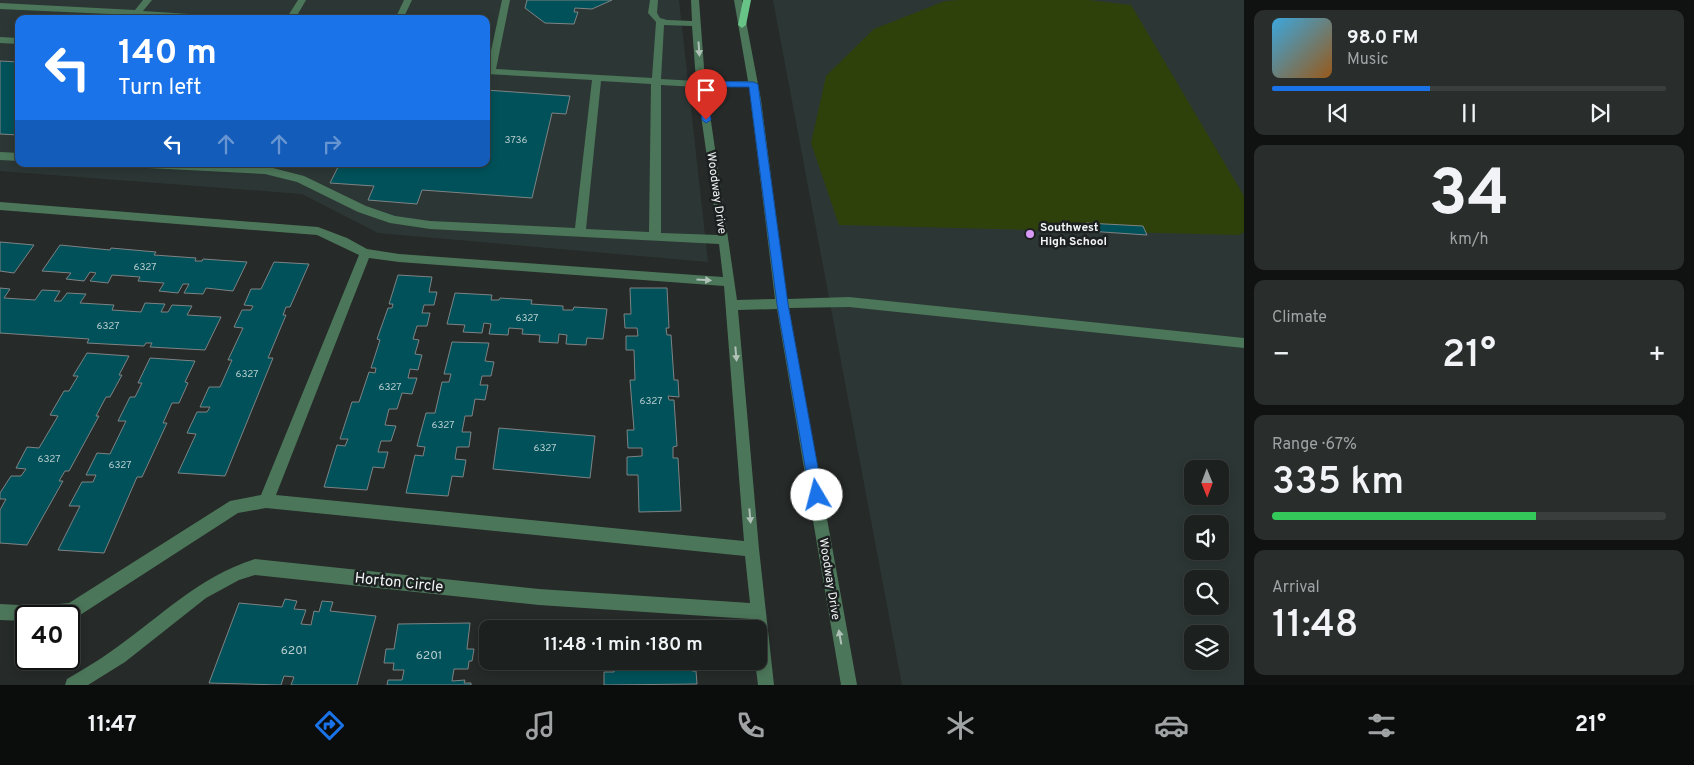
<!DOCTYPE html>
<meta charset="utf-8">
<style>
:root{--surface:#1c201f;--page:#292d2c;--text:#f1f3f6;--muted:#a0a3a4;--line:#3a3e3d;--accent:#1a73e8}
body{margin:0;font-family:Overpass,sans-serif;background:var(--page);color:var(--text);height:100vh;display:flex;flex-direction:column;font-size:19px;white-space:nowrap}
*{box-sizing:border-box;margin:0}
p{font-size:16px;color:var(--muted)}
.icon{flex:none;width:28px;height:28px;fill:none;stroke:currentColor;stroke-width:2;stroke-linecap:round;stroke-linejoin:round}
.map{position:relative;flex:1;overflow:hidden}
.panel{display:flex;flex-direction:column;gap:10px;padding:10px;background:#0f1211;width:450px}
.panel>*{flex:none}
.hud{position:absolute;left:15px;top:15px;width:475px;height:152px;border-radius:10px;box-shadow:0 2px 8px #0003,0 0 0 1px var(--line);background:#1a73e8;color:#fff;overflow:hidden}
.needle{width:32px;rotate:179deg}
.buttons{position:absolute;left:1184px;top:460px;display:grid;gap:10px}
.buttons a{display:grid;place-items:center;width:45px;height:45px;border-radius:10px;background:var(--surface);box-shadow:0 2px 8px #0003,0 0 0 1px var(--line);font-size:25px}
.speed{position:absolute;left:15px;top:605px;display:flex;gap:10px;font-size:25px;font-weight:700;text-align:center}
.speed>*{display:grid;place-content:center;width:65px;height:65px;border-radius:50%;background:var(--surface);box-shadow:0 2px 8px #0003,0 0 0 1px var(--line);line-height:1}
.speed .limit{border:2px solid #111;border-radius:8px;background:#fff;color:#111}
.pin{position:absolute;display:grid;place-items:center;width:42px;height:42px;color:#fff;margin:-51px -21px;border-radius:50% 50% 50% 0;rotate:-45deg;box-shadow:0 0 5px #0007}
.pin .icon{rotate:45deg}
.me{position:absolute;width:55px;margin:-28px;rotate:352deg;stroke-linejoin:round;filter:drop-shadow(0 0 4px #0008)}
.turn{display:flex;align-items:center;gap:18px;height:105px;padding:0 20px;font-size:22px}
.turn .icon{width:65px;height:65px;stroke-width:2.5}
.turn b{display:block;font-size:35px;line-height:42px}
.lanes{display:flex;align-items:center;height:48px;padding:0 20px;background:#0003;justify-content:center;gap:25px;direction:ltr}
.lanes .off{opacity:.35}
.big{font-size:38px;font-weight:600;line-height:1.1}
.panel .card{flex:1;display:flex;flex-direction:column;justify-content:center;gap:8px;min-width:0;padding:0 18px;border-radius:10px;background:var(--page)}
.panel .dial{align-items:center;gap:0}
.dial b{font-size:65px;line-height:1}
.song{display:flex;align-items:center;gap:15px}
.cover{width:60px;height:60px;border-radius:8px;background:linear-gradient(135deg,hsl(200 70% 55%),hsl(30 70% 35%))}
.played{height:5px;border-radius:2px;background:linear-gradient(90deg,var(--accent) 40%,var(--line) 40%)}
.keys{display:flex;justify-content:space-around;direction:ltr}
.heat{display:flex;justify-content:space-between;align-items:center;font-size:28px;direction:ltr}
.charge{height:8px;border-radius:4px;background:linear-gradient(90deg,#34c759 67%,var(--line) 0)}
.trip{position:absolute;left:479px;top:620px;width:288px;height:50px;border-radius:10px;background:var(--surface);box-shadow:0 2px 8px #0003,0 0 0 1px var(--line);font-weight:600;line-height:50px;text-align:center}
.tabs{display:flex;height:80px;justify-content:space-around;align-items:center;background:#0b0d0c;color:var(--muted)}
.tabs .icon{width:35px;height:35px}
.tabs .current{color:var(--accent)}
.tabs b{font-size:22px;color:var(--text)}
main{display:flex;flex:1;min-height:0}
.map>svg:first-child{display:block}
.built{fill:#2c3735;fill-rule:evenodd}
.green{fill:#2f410a}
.building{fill:#005159;stroke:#7e8384}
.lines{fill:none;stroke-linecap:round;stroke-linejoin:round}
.minor{fill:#4c7659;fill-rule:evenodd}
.major{fill:#68c387;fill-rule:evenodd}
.oneway{fill:#b0c2b7}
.route{fill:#1a73e8;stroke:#114b97}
.poi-dot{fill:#d99af7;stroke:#1d2020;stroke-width:2}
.labels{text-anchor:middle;stroke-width:5;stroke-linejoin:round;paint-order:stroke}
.number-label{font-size:10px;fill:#b6ccce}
.street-label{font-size:12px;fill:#f3f5f5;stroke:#1d2020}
.poi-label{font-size:12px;font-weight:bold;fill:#f3f5f5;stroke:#1d2020;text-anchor:start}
.near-number-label{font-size:12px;fill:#b6ccce}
.near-street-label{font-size:15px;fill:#f3f5f5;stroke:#1d2020}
</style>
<main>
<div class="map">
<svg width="1244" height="685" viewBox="0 0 1244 685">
<rect width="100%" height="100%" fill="#262a29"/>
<!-- built -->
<path class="built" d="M 0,0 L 679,0 L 708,262 L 378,233 L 302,194 L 0,171 ZM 19,19 L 486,19 L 486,164 L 19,164 Z
M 773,0 L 1244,0 L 1244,685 L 902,685 ZM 1192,469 L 1220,469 L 1220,496 L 1192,496 ZM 1192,524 L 1220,524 L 1220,551 L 1192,551 ZM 1192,579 L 1220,579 L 1220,606 L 1192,606 ZM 1192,634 L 1220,634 L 1220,661 L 1192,661 Z"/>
<!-- green -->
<path class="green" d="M 961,0 L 1088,0 L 1131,5 L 1244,196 L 1244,232 L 1239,235 L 839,225 L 811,143 L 826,76 L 874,29 L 945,1 Z"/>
<!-- building -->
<path class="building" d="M 527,0 L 612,0 L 592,9 L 575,8 L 574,12 L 578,12 L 574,24 L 545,23 L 525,8 Z
M 0,61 L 19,62 L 19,135 L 0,134 Z
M 486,90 L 570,96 L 566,114 L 552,113 L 532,198 L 422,190 L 417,204 L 368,200 L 374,186 L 330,183 L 338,167 L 309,164 L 486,164 Z
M 1086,223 L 1143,226 L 1147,235 L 1088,231 Z
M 0,242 L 34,245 L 14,273 L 0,271 Z
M 60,245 L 110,250 L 111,248 L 156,252 L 154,255 L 196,258 L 195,261 L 202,261 L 203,259 L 247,262 L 233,291 L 206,288 L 203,294 L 184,293 L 189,284 L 183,284 L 178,293 L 159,291 L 164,283 L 138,281 L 140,277 L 112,275 L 108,283 L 90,281 L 96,273 L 90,272 L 84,281 L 66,279 L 71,273 L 42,271 Z
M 274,262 L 309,264 L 290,307 L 286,307 L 283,315 L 286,315 L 268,358 L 273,358 L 225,476 L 178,473 L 196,434 L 187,433 L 197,412 L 207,412 L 210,407 L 200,407 L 209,387 L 220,387 L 232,360 L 228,360 L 243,328 L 234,327 L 242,310 L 251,310 L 253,306 L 244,305 L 251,289 L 261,289 Z
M 398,275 L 432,277 L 429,292 L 437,292 L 434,305 L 424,305 L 422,313 L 430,313 L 427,326 L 417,326 L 413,339 L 419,340 L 415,354 L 422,355 L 418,370 L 410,369 L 408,378 L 417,378 L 412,394 L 402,393 L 397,409 L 389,409 L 385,425 L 396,426 L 391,441 L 381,441 L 378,452 L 388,452 L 384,468 L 373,467 L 367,490 L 324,487 L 337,445 L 345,446 L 348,439 L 340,439 L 352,402 L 359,402 L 369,372 L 375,373 L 376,368 L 371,368 L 380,340 L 377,339 L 388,308 L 392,308 L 393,304 L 389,304 Z
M 0,288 L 10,289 L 4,298 L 35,300 L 42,290 L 60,291 L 54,301 L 61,301 L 67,293 L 86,294 L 80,303 L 114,305 L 112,310 L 141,312 L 145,303 L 165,304 L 161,312 L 168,312 L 172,305 L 192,306 L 187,315 L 221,317 L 205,350 L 150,347 L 152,343 L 146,343 L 144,346 L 87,343 L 89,339 L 0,333 Z
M 630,288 L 667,288 L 669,328 L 666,328 L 667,335 L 671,335 L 674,380 L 678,380 L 679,397 L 668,396 L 669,400 L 674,400 L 677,446 L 673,447 L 673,458 L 678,458 L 681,511 L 639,512 L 638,475 L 627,475 L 627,457 L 642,456 L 642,448 L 628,448 L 627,430 L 634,430 L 630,380 L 635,380 L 634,350 L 626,350 L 626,336 L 638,336 L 637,328 L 625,328 L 624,314 L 631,314 Z
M 455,293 L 492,295 L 491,300 L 499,300 L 500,298 L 532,300 L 531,304 L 563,306 L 563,310 L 573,310 L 574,307 L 607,309 L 603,339 L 587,338 L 586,345 L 566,344 L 567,335 L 559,334 L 558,343 L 539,342 L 540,335 L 522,334 L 523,329 L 509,328 L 508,335 L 489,334 L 491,324 L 484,323 L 482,333 L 463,332 L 465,325 L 447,324 Z
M 452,342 L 489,343 L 485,361 L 494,362 L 491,376 L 482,376 L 480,385 L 488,385 L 485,400 L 475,399 L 472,416 L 465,416 L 462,432 L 471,432 L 469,447 L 457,447 L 455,459 L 466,460 L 463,477 L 452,476 L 448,496 L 406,493 L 415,455 L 423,456 L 425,447 L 417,446 L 426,413 L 435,413 L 442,382 L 449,382 L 451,374 L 444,374 Z
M 87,353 L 129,356 L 119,375 L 122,375 L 110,397 L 106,397 L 96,416 L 99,416 L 69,471 L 65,471 L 59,481 L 63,481 L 27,545 L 0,543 L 0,510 L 6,499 L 0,499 L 0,493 L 11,476 L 21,476 L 26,469 L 16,468 L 27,447 L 39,448 L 58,416 L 50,415 L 64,391 L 69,391 L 78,376 L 73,376 Z
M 150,358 L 195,361 L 185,382 L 188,383 L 179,403 L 172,403 L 163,423 L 167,423 L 142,477 L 137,477 L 104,553 L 58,550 L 80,506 L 69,506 L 82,482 L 93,482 L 96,475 L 86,475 L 97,453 L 110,454 L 126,421 L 118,421 L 130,397 L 135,397 L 142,383 L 138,383 Z
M 499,428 L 595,436 L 590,478 L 493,469 Z
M 285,599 L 297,601 L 294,609 L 306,610 L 301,624 L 311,625 L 314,611 L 319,612 L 322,601 L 333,602 L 330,611 L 376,616 L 357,685 L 291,685 L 294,677 L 284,676 L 281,685 L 209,683 L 239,603 L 282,607 Z
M 470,623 L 467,649 L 474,649 L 472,661 L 469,661 L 468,669 L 454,669 L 452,681 L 465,680 L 464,683 L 471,683 L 471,685 L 387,685 L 388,680 L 402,680 L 404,670 L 393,670 L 394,663 L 384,663 L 386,649 L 394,649 L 398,624 Z
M 614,661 L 691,661 L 692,671 L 696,671 L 697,684 L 604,685 L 604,672 L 614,672 Z"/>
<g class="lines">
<!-- minor -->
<path class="minor" d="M 143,0 L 152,0 L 143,11 L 219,16 L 223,19 L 139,16 L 138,19 L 129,19 L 131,15 L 0,9 L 0,3 L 135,10 Z
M 298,0 L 306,0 L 295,19 L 286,19 Z
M 404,0 L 412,0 L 403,19 L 395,19 Z
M 502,0 L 510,0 L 496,69 L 652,78 L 656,22 L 648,13 L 650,0 L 658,0 L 657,13 L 660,18 L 667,20 L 692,21 L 691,0 L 699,0 L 705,81 L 748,81 L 734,0 L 742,0 L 761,100 L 787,299 L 849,297 L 1244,338 L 1244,348 L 849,307 L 789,308 L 857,685 L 841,685 L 777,309 L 738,310 L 759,549 L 774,685 L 758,685 L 755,661 L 758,661 L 758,629 L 752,629 L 751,619 L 539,605 L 255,575 L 239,580 L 206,598 L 125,662 L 88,685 L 65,685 L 67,679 C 82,670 98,661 113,650 C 162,616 196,578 255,559 L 539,589 L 750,603 L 745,556 L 266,508 L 238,513 L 77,617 L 69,619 L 69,616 L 26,616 L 26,621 L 0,620 L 0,604 L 38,606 L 69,603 L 230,501 L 261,495 L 359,255 L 317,235 L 0,210 L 0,202 L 318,227 L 347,238 L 367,249 L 399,254 L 723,277 L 719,244 L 430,229 L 390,223 L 358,212 L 297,182 L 265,174 L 148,168 L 143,164 L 214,164 L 265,166 L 304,176 L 366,206 L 395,216 L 430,221 L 575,228 L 592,80 L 486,74 ZM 664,25 L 692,26 L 696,81 L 661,79 ZM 601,81 L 651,84 L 649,232 L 586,229 ZM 661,85 L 697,87 L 718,235 L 661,233 ZM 706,87 L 749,87 L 775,299 L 737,300 ZM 369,258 L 399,262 L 724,286 L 744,541 L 276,495 Z
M 0,37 L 19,38 L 19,44 L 0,43 Z
M 0,152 L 19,153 L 19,161 L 0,160 Z"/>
<!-- major -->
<path class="major" d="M 743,0 L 751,0 L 746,25 L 742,28 L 738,25 Z"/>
</g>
<!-- one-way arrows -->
<defs><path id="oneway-solid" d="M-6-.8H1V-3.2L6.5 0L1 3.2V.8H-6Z" transform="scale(1.25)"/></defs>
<g class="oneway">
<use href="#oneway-solid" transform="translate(699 49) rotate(86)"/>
<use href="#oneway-solid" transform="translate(704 280) rotate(4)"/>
<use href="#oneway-solid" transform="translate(736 354) rotate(85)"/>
<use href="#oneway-solid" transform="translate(750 516) rotate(85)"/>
<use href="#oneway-solid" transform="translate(840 637) rotate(-100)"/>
</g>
<!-- route -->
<path class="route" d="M 701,81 L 753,82 L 758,84 L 788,304 L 823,495 L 821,500 L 817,502 L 812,500 L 810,495 L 777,304 L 749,87 L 706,87 L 711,120 L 706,123 L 702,120 L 697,84 Z"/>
<!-- markers -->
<circle class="poi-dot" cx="1030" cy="234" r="5"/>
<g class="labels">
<!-- number labels -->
<g class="number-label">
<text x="516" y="143">3736</text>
<text x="145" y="270">6327</text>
<text x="527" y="321">6327</text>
<text x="108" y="329">6327</text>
<text x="247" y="377">6327</text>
<text x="390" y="390">6327</text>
<text x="651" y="404">6327</text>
<text x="443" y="428">6327</text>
<text x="545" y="451">6327</text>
<text x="49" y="462">6327</text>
<text x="120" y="468">6327</text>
</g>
<!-- street labels -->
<g class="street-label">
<text transform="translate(717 193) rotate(82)" y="4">Woodway Drive</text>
<text transform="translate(830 579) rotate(81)" y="4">Woodway Drive</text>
</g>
<!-- poi labels -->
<g class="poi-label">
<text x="1040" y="231">Southwest<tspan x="1040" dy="14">High School</tspan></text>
</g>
<!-- near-number labels -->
<g class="near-number-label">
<text x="294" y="654">6201</text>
<text x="429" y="659">6201</text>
</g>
<!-- near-street labels -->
<g class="near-street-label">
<text transform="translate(399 582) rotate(6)" y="5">Horton Circle</text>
</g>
</g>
</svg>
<div class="buttons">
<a><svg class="needle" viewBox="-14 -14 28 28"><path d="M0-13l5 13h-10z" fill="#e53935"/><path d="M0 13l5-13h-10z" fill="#a0a3a4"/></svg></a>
<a><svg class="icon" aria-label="sound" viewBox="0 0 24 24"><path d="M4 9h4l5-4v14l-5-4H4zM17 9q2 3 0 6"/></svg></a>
<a><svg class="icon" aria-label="search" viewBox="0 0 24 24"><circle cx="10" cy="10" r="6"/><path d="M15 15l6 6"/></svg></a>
<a><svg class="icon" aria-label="layers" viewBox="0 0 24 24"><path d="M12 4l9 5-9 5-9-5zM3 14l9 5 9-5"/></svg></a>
</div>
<div class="speed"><div class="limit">40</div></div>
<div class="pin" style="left:706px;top:120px;background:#d93025"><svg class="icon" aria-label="arrive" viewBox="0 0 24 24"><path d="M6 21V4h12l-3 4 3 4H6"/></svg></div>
<svg class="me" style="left:817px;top:495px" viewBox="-20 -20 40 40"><circle r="19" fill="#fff"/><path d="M0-13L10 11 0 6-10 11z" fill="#1a73e8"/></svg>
<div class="trip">11:48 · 1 min · 180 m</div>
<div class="hud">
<div class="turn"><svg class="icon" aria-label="left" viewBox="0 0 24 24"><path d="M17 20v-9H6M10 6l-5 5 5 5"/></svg><div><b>140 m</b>Turn left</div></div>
<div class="lanes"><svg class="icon" aria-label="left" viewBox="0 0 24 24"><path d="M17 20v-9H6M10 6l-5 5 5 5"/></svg><svg class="icon off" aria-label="ahead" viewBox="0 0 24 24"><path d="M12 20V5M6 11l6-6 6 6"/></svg><svg class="icon off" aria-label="ahead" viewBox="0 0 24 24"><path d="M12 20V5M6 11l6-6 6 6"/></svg><svg class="icon off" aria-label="right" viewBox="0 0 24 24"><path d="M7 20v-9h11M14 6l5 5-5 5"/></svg></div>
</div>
</div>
<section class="panel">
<div class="card">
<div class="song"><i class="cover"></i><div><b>98.0 FM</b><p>Music</p></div></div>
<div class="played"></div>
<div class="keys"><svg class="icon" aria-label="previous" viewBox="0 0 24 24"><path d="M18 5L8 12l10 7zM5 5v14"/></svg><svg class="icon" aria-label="pause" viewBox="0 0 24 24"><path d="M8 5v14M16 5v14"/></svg><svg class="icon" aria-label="next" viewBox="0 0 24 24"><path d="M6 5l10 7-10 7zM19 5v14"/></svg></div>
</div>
<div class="card dial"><b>34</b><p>km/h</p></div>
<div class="card"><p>Climate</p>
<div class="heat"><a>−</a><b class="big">21°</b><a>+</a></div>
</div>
<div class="card"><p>Range · 67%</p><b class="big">335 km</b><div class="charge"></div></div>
<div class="card"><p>Arrival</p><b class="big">11:48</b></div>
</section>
</main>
<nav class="tabs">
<b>11:47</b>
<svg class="icon current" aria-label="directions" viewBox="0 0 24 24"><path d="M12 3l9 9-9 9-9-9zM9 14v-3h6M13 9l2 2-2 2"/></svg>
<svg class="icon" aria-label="music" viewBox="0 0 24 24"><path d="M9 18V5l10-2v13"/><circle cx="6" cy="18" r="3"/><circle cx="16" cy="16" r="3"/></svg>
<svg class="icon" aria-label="phone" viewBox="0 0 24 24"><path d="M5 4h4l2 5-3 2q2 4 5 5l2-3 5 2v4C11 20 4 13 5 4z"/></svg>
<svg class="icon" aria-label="climate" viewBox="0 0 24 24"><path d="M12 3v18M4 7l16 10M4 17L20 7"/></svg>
<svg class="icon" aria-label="car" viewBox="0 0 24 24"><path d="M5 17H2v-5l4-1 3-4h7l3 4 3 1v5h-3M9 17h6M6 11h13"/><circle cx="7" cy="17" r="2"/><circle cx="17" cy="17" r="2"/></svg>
<svg class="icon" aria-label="filters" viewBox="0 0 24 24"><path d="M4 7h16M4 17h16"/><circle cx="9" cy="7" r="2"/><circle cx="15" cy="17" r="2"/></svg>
<b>21°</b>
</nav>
